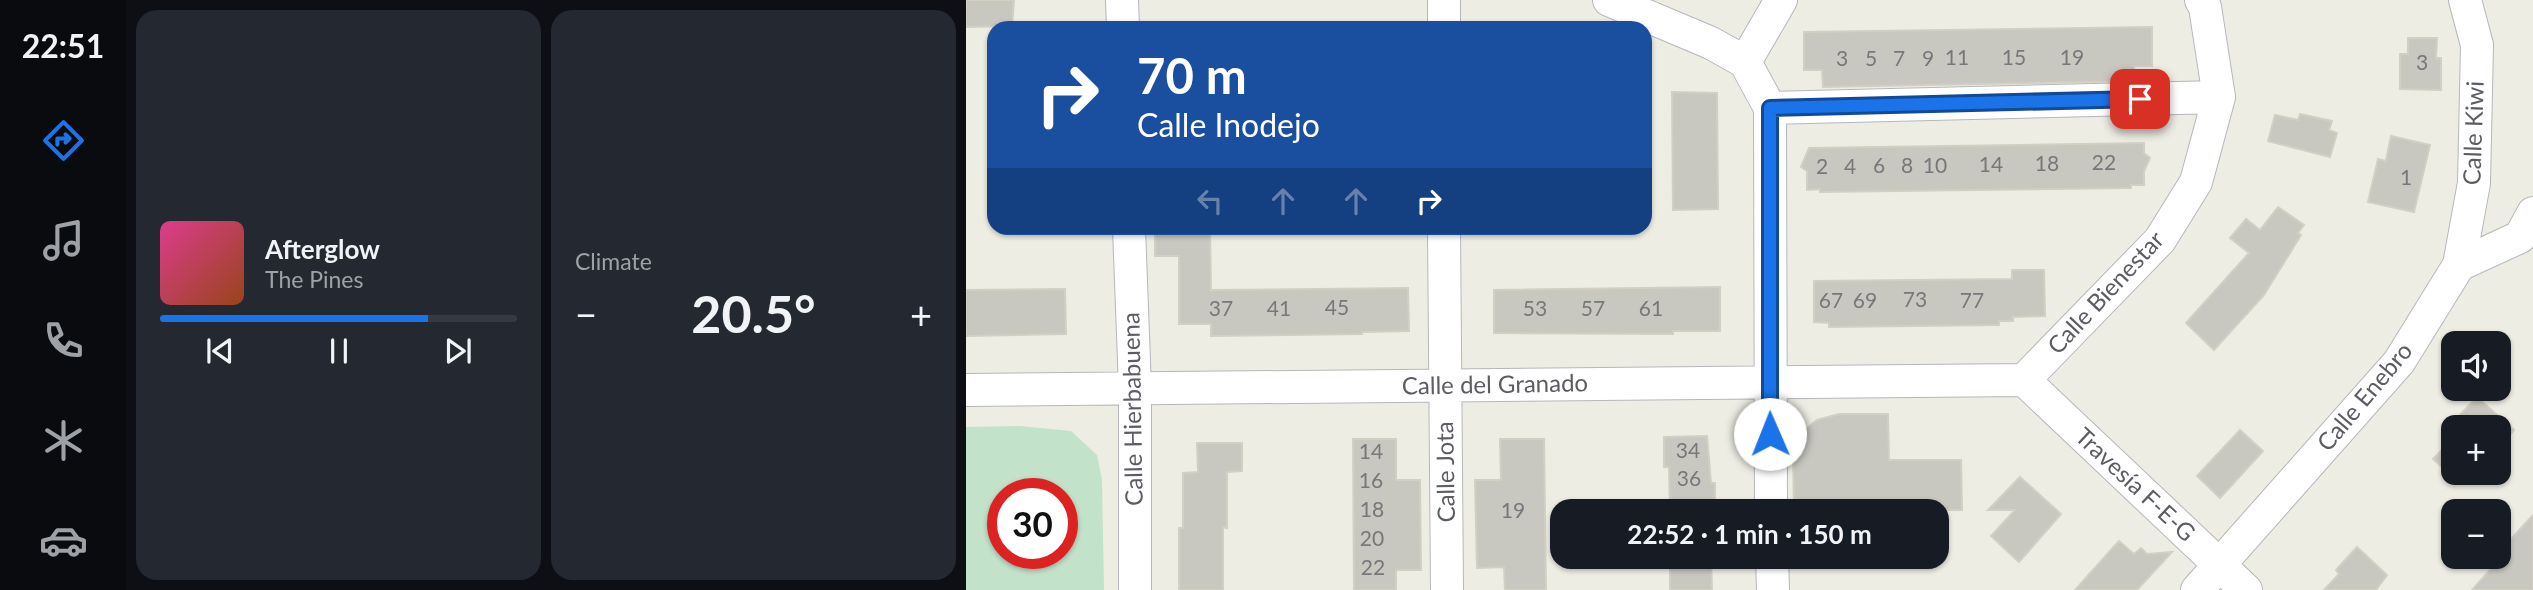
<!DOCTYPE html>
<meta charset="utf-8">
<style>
:root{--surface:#171b24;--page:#242831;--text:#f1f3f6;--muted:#9ea1a6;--line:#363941;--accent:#1a73e8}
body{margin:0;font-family:Lato,sans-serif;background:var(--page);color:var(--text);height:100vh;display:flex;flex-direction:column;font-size:26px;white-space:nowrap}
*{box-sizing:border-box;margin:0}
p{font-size:23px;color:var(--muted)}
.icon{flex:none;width:38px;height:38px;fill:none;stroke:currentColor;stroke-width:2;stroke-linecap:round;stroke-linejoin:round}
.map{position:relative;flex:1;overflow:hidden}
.side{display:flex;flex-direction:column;gap:10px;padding:10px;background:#0d0f14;width:840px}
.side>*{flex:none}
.guide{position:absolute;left:21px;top:21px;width:665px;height:214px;border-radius:21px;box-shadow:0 2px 5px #0004;background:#1a4fa0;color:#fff;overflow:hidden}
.controls{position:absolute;left:1475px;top:331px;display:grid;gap:14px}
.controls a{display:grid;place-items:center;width:70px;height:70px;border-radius:14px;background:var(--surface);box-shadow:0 2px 5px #0004;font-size:35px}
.speed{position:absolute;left:21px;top:478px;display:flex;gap:14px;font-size:35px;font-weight:700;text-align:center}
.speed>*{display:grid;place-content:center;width:91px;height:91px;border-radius:50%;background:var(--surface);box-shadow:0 2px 5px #0004;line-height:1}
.speed .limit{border:10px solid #d22;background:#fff;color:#111}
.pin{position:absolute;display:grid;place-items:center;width:60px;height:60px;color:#fff;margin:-30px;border-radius:14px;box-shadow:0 4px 10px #0006}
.me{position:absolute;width:77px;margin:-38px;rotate:359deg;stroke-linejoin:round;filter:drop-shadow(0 0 5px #0008)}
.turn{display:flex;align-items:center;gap:24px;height:147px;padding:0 35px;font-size:32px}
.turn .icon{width:91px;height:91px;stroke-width:2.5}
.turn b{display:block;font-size:49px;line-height:60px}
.lanes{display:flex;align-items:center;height:66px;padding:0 35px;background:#0003;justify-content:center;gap:35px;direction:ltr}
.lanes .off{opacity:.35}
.big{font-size:52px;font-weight:700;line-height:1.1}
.side .tile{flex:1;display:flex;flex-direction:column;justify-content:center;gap:10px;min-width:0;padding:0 24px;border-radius:21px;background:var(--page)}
.song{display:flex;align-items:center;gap:21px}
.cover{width:84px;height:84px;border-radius:10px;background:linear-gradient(135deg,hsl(330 70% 55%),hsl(20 70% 35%))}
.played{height:7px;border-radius:4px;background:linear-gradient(90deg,var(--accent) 75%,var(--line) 75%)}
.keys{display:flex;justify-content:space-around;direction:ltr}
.heat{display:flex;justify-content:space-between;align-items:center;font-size:38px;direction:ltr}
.side .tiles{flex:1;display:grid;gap:10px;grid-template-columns:repeat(2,1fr)}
.trip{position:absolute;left:584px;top:499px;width:399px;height:70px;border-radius:21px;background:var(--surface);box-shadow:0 2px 5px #0004;font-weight:700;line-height:70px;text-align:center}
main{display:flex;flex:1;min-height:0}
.menu{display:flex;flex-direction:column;width:126px;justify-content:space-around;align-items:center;background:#090b0e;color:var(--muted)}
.menu .icon{width:49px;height:49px}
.menu .current{color:var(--accent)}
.menu b{font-size:32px;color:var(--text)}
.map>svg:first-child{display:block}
.green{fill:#c2e2c9;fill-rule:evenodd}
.building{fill:#c8c7c0;stroke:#d1d0c2;stroke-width:2}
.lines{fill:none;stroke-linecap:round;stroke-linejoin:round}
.minor-casing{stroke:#b6b7bc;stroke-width:34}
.minor{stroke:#fff;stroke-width:32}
.route-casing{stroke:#114b97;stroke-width:18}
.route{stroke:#1a73e8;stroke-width:12}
.labels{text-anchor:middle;stroke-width:6;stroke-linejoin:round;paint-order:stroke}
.number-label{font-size:21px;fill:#77787a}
.street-label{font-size:24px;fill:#5c5d63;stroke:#fff}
</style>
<main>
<nav class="menu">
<b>22:51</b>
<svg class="icon current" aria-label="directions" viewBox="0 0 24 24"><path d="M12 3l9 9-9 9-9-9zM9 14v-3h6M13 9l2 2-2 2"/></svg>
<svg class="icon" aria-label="music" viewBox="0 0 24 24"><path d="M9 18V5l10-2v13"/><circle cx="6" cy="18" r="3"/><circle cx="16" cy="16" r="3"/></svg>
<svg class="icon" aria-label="phone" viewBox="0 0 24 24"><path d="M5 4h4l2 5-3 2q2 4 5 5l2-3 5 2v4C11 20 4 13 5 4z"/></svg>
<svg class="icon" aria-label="climate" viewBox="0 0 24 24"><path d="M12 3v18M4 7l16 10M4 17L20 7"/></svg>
<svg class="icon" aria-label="car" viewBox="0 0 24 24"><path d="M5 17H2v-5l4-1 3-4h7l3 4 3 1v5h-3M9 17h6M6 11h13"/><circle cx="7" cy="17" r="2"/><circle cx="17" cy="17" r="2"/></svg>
</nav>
<section class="side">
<div class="tiles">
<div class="tile">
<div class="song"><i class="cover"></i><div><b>Afterglow</b><p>The Pines</p></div></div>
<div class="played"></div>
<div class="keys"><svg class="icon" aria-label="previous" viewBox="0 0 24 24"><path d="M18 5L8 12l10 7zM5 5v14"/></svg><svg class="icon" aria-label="pause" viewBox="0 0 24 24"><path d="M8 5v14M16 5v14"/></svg><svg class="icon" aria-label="next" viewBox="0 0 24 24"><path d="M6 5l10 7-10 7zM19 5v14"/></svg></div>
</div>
<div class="tile"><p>Climate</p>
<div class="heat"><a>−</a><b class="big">20.5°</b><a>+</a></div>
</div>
</div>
</section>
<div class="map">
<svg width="1567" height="590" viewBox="0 0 1567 590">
<rect width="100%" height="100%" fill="#edede4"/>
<!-- green -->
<path class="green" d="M 54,426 L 105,431 L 131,455 L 136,480 L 138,590 L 0,590 L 0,427 ZM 37,494 L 96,494 L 96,553 L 37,553 Z"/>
<!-- building -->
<path class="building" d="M 0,0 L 48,0 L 46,26 L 0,27 Z
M 1186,27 L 1186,66 L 1168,66 L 1168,81 L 857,87 L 856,70 L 838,70 L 838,32 Z
M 1442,38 L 1471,38 L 1470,58 L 1475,58 L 1475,90 L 1434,89 L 1434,54 L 1442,54 Z
M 706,92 L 751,93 L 752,209 L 707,210 Z
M 1334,114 L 1366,121 L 1363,130 L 1371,133 L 1364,157 L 1302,141 L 1309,115 L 1332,120 Z
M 1425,136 L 1464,145 L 1448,212 L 1402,202 L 1412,159 L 1420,161 Z
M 1178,143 L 1178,153 L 1184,158 L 1178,171 L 1178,185 L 1165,185 L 1165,188 L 854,192 L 854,189 L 841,190 L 841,171 L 835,167 L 843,148 Z
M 1312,207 L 1338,225 L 1332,233 L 1335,235 L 1298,295 L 1248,350 L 1220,323 L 1283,253 L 1264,238 L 1280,219 L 1294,230 Z
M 189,228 L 244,228 L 245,290 L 442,288 L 443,331 L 396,332 L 396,334 L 245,336 L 245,324 L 213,324 L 213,256 L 189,256 Z
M 1046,270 L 1078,270 L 1079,316 L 1047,317 L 1047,321 L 1033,321 L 1033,325 L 863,327 L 863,323 L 848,322 L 848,281 L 1046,279 Z
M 754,287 L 754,331 L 707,331 L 707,334 L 528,333 L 528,290 Z
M 99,289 L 100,334 L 0,336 L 0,290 Z
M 1511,397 L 1548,430 L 1533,447 L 1533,427 L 1497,427 L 1500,424 L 1492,417 Z
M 873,414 L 922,414 L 923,460 L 995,460 L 996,510 L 828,511 L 827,454 L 832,439 L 841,428 L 851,420 Z
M 1274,430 L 1297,451 L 1254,498 L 1231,476 Z
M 741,436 L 745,483 L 749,483 L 749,511 L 704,511 L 703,467 L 698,467 L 698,437 Z
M 1488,437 L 1488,472 L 1493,472 L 1488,478 L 1467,459 Z
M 387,439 L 430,439 L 430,480 L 454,480 L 455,570 L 430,570 L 430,590 L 388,590 Z
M 534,439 L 578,439 L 580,590 L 539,590 L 538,567 L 511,568 L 509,480 L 535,480 Z
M 231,443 L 276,443 L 276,471 L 261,472 L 261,528 L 257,527 L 257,590 L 213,590 L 213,528 L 217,528 L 217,473 L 232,472 Z
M 1054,477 L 1095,514 L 1053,562 L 1025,536 L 1049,510 L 1022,510 Z
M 1567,515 L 1567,590 L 1506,590 L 1532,561 L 1528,557 L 1533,556 L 1533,552 Z
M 1153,541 L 1168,554 L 1175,548 L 1181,554 L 1206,552 L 1171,590 L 1109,590 Z
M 1391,547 L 1421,575 L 1410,590 L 1358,590 L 1373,574 L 1370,570 Z
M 704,556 L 745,556 L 746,590 L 704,590 Z"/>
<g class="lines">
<!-- minor casing -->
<g class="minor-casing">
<path id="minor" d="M 156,0 L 157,28
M 478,0 L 478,28
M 643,0 L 745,43 L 779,62 L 804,108 L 805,511
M 779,62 L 815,0
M 804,108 L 1253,97
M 163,228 L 169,388 L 169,590
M 478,228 L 481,590
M 1493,265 L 1508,183 L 1511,45 L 1499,0
M 1058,380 L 1194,240 L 1230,182 L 1253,97 L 1239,7 L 1235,0
M 1058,380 L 1280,590
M 0,390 L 1058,380
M 806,556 L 807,590
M 1231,590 L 1433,362 L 1493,265 L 1554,237 L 1567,213"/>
</g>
<!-- minor -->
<use href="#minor" class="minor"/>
</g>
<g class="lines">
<!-- route casing -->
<g class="route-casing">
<path id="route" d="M 804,434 L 804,108 L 1174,99"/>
</g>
<!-- route -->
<use href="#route" class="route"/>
</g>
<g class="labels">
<!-- number labels -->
<g class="number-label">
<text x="991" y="65">11</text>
<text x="1048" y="65">15</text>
<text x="1106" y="65">19</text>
<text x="876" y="66">3</text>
<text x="905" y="66">5</text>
<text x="933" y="66">7</text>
<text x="962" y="66">9</text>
<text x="1456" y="70">3</text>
<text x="1138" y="170">22</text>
<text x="1081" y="171">18</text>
<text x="1025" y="172">14</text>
<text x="913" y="173">6</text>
<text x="941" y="173">8</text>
<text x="969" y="173">10</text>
<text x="856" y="174">2</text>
<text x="884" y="174">4</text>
<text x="1440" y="185">1</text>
<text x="949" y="307">73</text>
<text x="865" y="308">67</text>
<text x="899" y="308">69</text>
<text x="1006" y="308">77</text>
<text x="371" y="315">45</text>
<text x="255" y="316">37</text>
<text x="313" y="316">41</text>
<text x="569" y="316">53</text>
<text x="627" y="316">57</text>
<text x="685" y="316">61</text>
<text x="722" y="458">34</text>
<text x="405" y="459">14</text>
<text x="723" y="486">36</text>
<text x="405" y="488">16</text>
<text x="406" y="517">18</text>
<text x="547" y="518">19</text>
<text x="406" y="546">20</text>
<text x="407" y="575">22</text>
</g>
<!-- street labels -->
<g class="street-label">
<text transform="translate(1508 133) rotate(-88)" y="8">Calle Kiwi</text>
<text transform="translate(1140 293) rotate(-47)" y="8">Calle Bienestar</text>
<text transform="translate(529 385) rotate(-1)" y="8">Calle del Granado</text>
<text transform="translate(1399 397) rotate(-50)" y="8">Calle Enebro</text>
<text transform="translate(167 409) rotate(-91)" y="8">Calle Hierbabuena</text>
<text transform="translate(480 472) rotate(-91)" y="8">Calle Jota</text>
<text transform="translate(1169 485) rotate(43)" y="8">Travesía F-E-G</text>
</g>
</g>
</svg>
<div class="controls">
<a><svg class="icon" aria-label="sound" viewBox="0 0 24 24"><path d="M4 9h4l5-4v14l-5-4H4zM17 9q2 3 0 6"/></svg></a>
<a>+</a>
<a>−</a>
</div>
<div class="speed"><div class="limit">30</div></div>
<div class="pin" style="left:1174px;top:99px;background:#d93025"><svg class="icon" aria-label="arrive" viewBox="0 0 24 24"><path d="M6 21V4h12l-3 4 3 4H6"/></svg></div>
<svg class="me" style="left:804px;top:434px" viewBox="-20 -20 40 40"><circle r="19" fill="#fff"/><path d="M0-13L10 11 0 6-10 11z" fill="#1a73e8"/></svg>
<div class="trip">22:52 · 1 min · 150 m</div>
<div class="guide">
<div class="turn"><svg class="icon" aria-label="right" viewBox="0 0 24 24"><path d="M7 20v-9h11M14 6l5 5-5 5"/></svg><div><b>70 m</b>Calle Inodejo</div></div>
<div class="lanes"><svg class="icon off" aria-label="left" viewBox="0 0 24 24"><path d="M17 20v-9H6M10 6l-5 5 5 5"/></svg><svg class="icon off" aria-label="ahead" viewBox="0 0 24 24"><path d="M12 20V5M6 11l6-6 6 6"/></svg><svg class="icon off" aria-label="ahead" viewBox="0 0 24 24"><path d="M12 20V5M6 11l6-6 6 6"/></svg><svg class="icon" aria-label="right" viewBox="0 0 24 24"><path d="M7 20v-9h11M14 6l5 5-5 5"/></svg></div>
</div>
</div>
</main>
